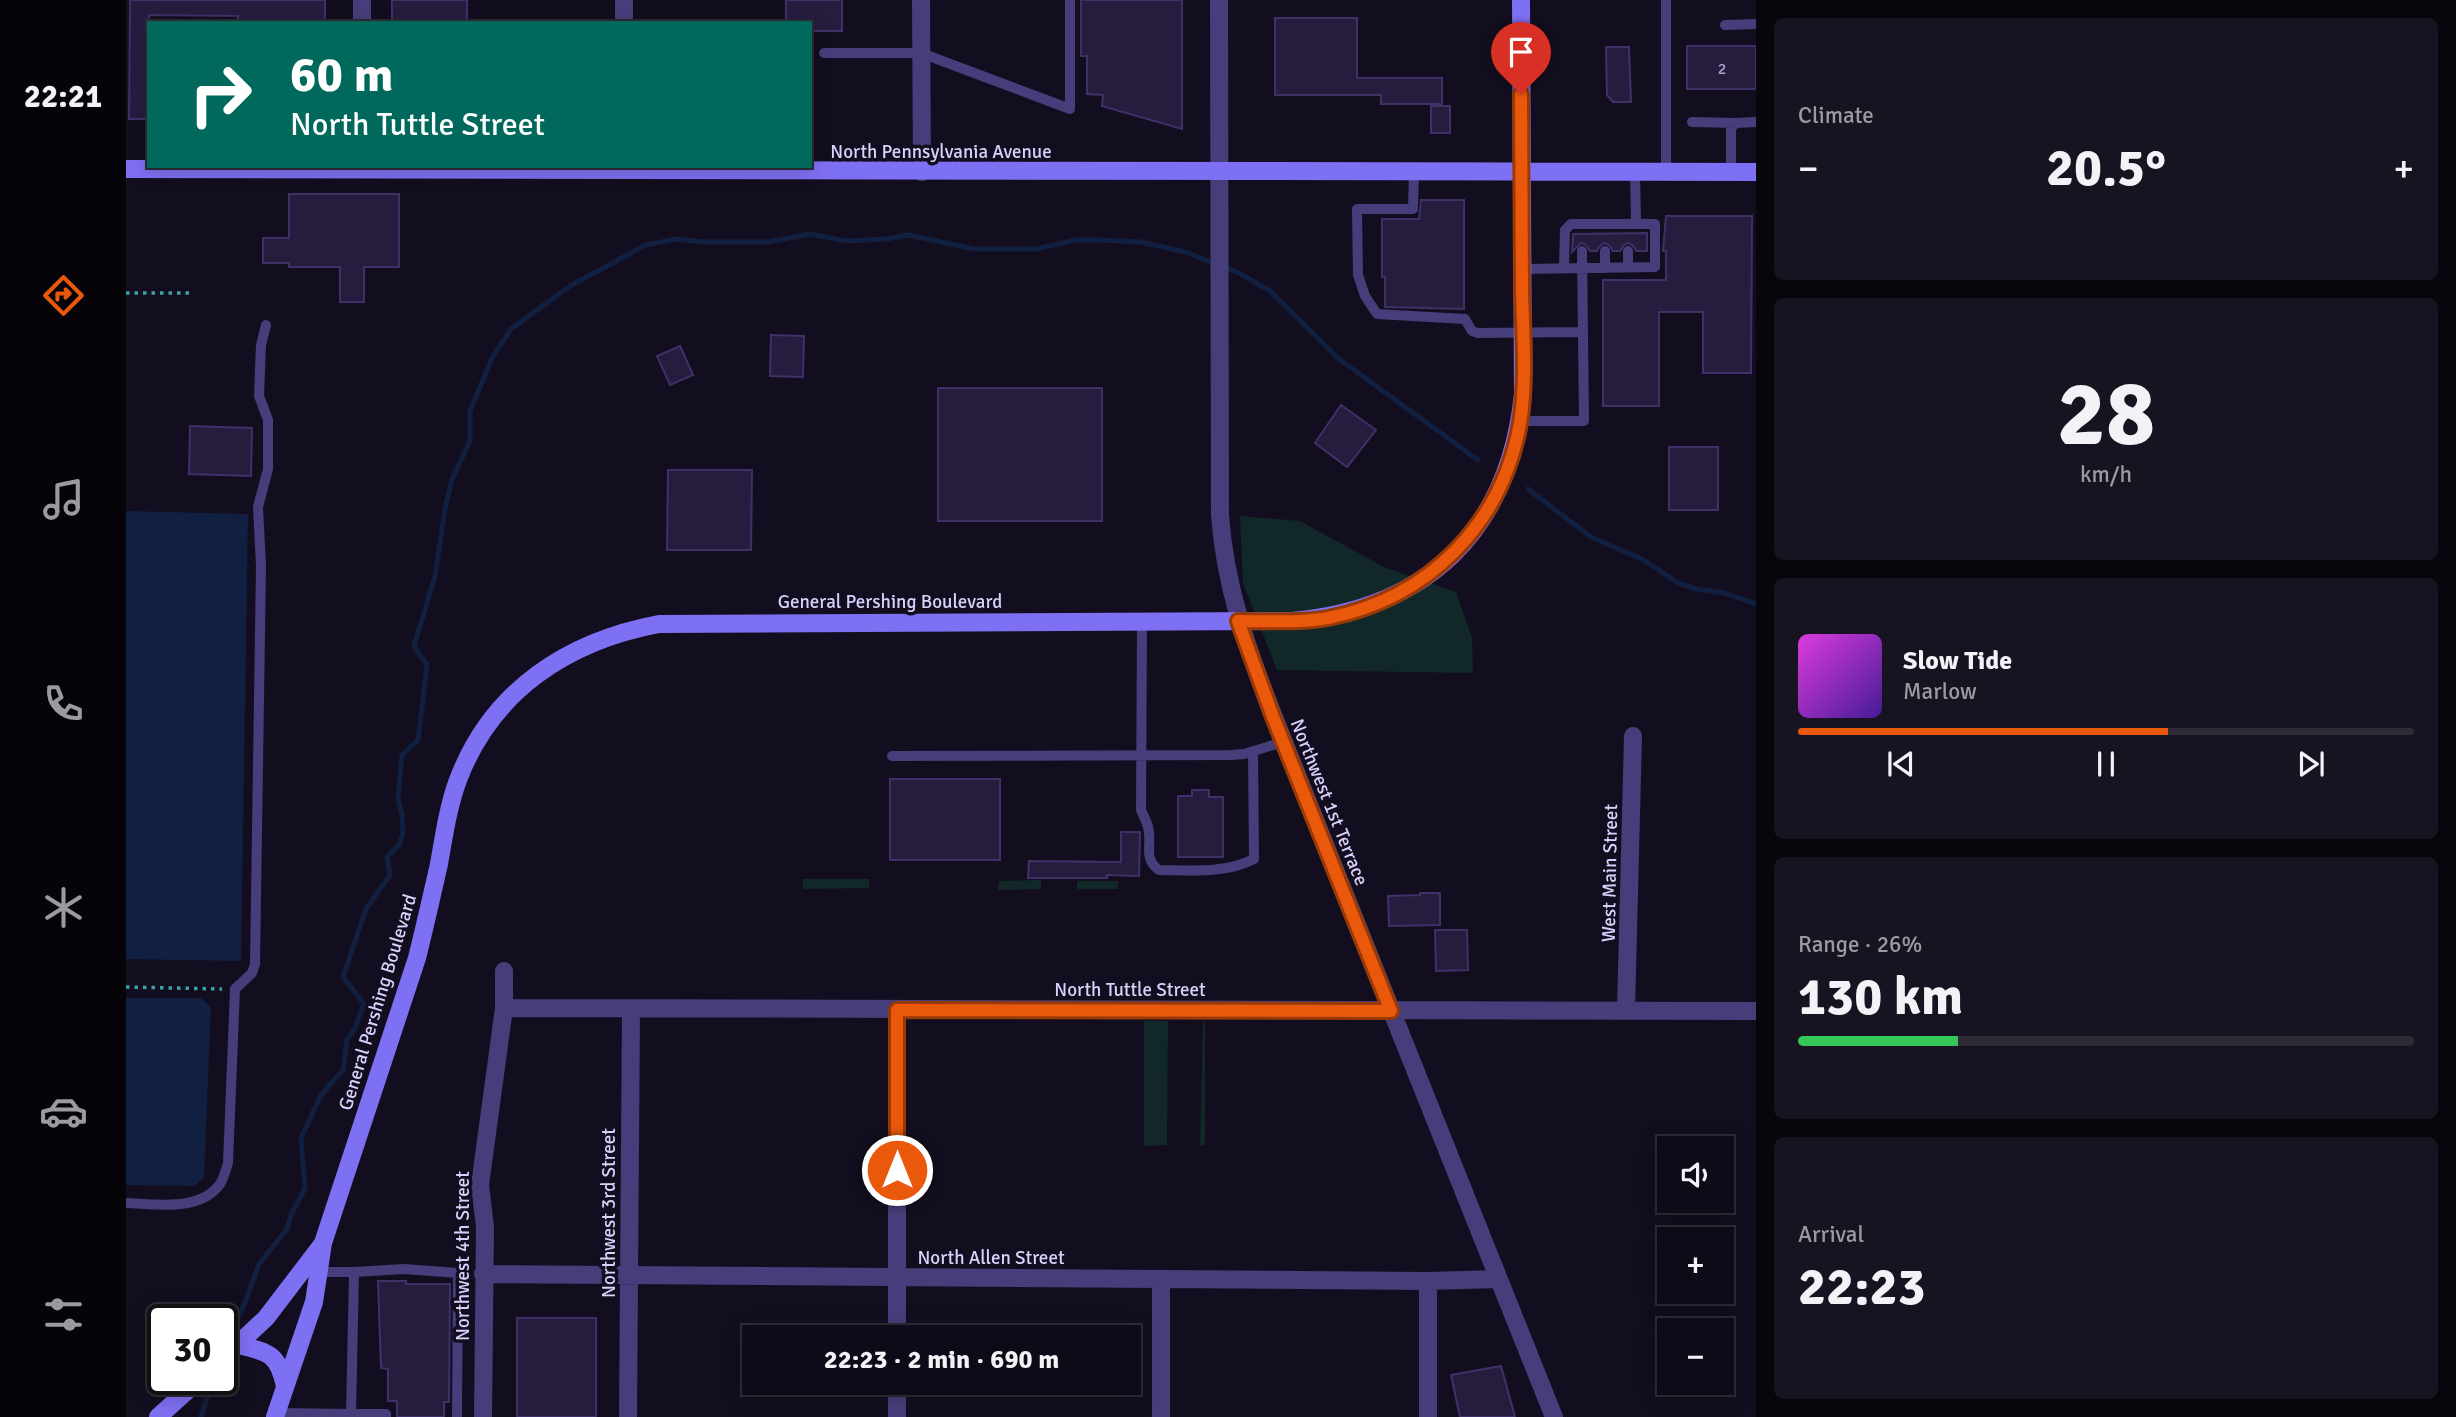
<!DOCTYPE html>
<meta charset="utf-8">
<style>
:root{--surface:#0e0a17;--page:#171320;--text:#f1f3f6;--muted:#9b9aa1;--line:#2e2b36;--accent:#ea580c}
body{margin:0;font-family:Signika,sans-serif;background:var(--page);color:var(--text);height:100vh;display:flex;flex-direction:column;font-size:26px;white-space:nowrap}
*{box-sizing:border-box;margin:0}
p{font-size:23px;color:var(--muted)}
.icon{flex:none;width:38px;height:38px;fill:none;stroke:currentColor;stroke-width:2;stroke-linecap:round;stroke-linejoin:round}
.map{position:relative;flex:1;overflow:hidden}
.details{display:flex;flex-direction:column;gap:18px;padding:18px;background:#08060d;width:700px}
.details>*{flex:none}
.top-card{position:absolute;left:21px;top:21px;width:665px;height:147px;border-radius:0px;box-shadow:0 4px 18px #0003,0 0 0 2px var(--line);background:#00695c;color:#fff;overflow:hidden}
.fabs{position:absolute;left:1531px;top:1136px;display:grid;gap:14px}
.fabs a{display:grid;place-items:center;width:77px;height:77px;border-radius:0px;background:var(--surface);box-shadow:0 4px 18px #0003,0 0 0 2px var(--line);font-size:35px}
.speed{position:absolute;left:21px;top:1304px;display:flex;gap:14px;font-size:35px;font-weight:700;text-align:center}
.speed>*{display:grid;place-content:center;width:91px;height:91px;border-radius:50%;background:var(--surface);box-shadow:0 4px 18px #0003,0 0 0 2px var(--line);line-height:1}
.speed .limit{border:4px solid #111;border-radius:10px;background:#fff;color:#111}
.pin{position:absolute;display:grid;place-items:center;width:60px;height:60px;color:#fff;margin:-72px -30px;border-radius:50% 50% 50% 0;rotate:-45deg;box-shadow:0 0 7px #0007}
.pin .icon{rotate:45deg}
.me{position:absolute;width:77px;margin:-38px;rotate:0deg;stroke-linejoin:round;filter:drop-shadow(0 0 5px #0008)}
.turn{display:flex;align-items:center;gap:24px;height:147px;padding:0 28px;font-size:32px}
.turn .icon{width:91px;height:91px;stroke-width:2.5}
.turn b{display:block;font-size:49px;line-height:60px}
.big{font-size:52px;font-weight:700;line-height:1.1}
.details .widget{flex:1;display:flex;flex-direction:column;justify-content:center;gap:10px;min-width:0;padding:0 24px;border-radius:10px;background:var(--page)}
.details .dial{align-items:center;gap:0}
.dial b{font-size:91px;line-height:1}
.song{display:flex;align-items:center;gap:21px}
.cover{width:84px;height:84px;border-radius:10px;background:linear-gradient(135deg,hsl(300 70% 55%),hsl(260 70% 35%))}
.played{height:7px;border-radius:4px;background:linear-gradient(90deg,var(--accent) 60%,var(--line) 60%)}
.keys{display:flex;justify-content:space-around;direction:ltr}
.heat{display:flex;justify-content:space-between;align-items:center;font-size:38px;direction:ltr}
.charge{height:10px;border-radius:5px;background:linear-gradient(90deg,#34c759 26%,var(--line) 0)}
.trip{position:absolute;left:616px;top:1325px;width:399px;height:70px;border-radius:0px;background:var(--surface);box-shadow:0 4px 18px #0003,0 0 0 2px var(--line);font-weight:700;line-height:70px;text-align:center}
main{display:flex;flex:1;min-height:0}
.menu{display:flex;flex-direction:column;width:126px;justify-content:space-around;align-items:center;background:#060409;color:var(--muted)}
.menu .icon{width:49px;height:49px}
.menu .active{color:var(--accent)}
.menu b{font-size:32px;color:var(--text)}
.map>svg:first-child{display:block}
.green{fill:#122728}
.water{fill:#112040}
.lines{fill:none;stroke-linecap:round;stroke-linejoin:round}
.stream{stroke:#112040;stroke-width:5}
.building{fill:#261c3e;stroke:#403068;stroke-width:2}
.path{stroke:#38a4a7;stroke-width:3.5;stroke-dasharray:3.5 5;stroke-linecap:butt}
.lane{stroke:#453e7a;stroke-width:10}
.street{stroke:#453e7a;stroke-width:18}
.secondary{stroke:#7e70f2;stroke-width:18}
.route-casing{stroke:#983908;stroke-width:18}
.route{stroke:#ea580c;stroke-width:12}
.labels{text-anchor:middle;stroke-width:7;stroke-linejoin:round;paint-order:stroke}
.number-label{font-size:16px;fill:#aca4cc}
.street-label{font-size:19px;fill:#d9d1fb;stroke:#130e1f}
</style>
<main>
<nav class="menu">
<b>22:21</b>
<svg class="icon active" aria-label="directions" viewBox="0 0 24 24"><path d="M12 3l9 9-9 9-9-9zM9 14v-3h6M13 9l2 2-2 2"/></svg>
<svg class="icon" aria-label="music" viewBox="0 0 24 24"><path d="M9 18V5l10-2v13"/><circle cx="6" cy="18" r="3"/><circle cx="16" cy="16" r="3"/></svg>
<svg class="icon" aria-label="phone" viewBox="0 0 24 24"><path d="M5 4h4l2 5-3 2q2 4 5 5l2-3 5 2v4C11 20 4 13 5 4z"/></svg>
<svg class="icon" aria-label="climate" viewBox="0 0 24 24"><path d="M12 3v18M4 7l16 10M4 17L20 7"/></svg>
<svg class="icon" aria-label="car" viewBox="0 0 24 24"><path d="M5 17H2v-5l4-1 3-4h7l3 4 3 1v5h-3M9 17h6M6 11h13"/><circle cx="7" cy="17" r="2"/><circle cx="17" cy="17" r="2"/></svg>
<svg class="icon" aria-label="filters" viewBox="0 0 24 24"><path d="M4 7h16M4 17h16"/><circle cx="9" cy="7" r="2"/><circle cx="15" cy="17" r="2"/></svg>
</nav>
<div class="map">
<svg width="1630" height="1417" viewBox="0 0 1630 1417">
<rect width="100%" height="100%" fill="#130e1f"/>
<!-- green -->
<path class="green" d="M 1114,516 L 1174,521 L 1258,567 L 1330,592 L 1346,638 L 1347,673 L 1151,670 L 1117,583 Z
M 677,879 L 743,879 L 743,888 L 677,889 Z
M 915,880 L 915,889 L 872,890 L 873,881 Z
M 951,881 L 992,881 L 992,889 L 951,889 Z
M 1018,1021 L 1042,1021 L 1041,1145 L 1018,1146 Z
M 1077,1021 L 1079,1021 L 1079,1145 L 1074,1145 Z"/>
<!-- water -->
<path class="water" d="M 0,511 L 122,514 L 115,961 L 0,959 Z
M 0,998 L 75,998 L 85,1007 L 78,1177 L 69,1186 L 0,1185 Z"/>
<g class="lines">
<!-- stream -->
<path class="stream" d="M 1402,489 L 1465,537 L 1516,559 L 1552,583 L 1571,589 L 1598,593 L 1630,604
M 99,1349 L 120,1300 L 133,1264 L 161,1229 L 165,1215 L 179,1188 L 175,1138 L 195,1095 L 217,1070 L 221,1040 L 229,1028 L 238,1004 L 217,977 L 240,909 L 264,875 L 261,857 L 274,844 L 277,832 L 276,815 L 272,798 L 276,755 L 292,740 L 301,665 L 288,646 L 309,576 L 319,509 L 326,479 L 344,441 L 344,411 L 367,356 L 385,329 L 444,286 L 520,245 L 550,239 L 579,242 L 641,242 L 684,234 L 720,241 L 760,239 L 782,235 L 848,249 L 910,249 L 949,240 L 976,240 L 1015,242 L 1059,252 L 1113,273 L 1144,291 L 1213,359 L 1352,460
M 75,1417 L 87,1379"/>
</g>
<!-- building -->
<path class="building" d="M 4,0 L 199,0 L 199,23 L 112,23 L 112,16 L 23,15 L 23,119 L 3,119 Z
M 266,0 L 341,0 L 341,23 L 266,23 Z
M 660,0 L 716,0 L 716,31 L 685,31 L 685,23 L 660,23 Z
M 955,0 L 1056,0 L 1056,129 L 976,106 L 977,95 L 961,94 L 961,56 L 955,56 Z
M 1149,18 L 1231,18 L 1231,78 L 1316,78 L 1316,104 L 1255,104 L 1255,95 L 1149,95 Z
M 1561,46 L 1630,46 L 1630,89 L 1561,89 Z
M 1480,47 L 1503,47 L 1505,102 L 1487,102 L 1481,95 Z
M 1305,106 L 1324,106 L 1324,133 L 1305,133 Z
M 163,194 L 273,194 L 273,267 L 238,267 L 238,302 L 214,302 L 214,267 L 163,267 L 163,263 L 137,263 L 137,238 L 163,238 Z
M 1295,200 L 1338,200 L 1338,309 L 1259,307 L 1259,277 L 1256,277 L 1256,219 L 1293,219 Z
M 1540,216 L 1626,216 L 1625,373 L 1577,373 L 1577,312 L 1533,312 L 1533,406 L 1477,406 L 1477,280 L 1540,280 L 1540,251 L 1537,251 Z
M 1521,233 L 1521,251 L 1510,251 L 1508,247 L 1503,243 L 1498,245 L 1494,251 L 1487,251 L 1483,245 L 1478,243 L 1473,247 L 1471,251 L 1464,251 L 1460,245 L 1455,243 L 1446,252 L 1447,234 Z
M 645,335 L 678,336 L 677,377 L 644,376 Z
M 554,346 L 567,375 L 544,385 L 531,356 Z
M 812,388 L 976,388 L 976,521 L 812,521 Z
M 1215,405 L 1250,430 L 1221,467 L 1189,443 Z
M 64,426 L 126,428 L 125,476 L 63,474 Z
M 1543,447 L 1592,447 L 1592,510 L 1543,510 Z
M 542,470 L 626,470 L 625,550 L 541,550 Z
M 764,779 L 874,779 L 874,860 L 764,860 Z
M 1066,790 L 1083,790 L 1083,797 L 1097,797 L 1097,857 L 1052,857 L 1052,796 L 1066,796 Z
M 995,832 L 1014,832 L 1013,876 L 981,875 L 981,878 L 902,878 L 903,861 L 995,862 Z
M 1294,893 L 1314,893 L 1314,925 L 1263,926 L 1262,896 L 1294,895 Z
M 1309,930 L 1341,930 L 1342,970 L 1310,971 Z
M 252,1281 L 280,1281 L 280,1284 L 324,1284 L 323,1402 L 318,1402 L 318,1417 L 271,1417 L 271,1401 L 262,1401 L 262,1369 L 255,1368 Z
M 391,1318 L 470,1318 L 470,1417 L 391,1417 Z
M 1375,1366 L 1389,1417 L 1334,1417 L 1325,1375 Z"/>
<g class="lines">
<!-- path -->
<path class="path" d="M 0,293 L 67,293
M 0,987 L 96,989"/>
<!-- lane -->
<path class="lane" d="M 1540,0 L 1540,172
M 1599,25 L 1630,24
M 698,53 L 795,53 L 944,109 L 944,0
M 1566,122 L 1610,123
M 1288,172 L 1287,209 L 1231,209 L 1232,275 L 1239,296 L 1251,314 L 1339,319 L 1346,331 L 1352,333 L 1457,332
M 1509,172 L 1510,224
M 1605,172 L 1605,128 L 1610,123 L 1630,122
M 1502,251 L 1502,267
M 1479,268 L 1479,251
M 1396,269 L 1529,267 L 1529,224 L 1445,224 L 1439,230 L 1438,268
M 1394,421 L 1458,421 L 1456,251
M 1016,621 L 1015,810 C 1017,816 1021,821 1022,827 C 1027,844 1016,858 1033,870 C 1064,870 1099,874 1128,859 L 1127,751
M 766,756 L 1105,755 L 1118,754 L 1157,742
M 0,1203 C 30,1204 74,1212 94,1184 C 98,1178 100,1169 102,1163 L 109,989 L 126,973 L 129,964 L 135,566 L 132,507 L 142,469 L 142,420 L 133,396 L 135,345 L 140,325
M 228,1272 L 278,1269 L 332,1273 L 331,1417
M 150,1413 L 225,1414 L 228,1272 L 192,1272
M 225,1414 L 260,1414 L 260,1417"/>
<!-- street -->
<path class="street" d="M 236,0 L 236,23
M 498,0 L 498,23
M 795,0 L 796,172
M 1093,0 L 1094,515 C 1099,587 1122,651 1148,717 L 1428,1417
M 378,1008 L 1630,1011
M 1500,1010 L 1507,736
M 357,1274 L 1302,1281 L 1372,1279
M 771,1337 L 771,1010
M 771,1382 L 771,1417
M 357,1417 L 359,1227 L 354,1185 L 378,1008 L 378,971
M 502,1417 L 505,1009
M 1035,1417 L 1035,1279
M 1302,1417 L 1302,1281"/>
<!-- secondary -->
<path class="secondary" d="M 0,169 L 1630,172
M 112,1345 C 142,1352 152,1353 159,1386
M 96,1359 L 140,1318 L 195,1246
M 32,1417 L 74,1379
M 149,1417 L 188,1302 L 197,1243 L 291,958 C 299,926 306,895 313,864 C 318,836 322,807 332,780 C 366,690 442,641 533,624 L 1166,621 C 1302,609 1383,530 1397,394 L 1395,0"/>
</g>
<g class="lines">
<!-- route casing -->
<g class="route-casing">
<path id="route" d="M 771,1170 L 771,1010 L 1265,1011 L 1147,717 L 1112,621 C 1142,621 1173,623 1202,618 C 1303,598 1376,524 1394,423 C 1401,380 1397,334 1396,290 C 1396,225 1395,159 1395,94"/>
</g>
<!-- route -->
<use href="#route" class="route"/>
</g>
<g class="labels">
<!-- number labels -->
<g class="number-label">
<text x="1596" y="74">2</text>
</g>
<!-- street labels -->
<g class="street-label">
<text x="815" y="158">North Pennsylvania Avenue</text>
<text x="764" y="608">General Pershing Boulevard</text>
<text transform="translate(1204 802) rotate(68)" y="7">Northwest 1st Terrace</text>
<text transform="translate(1483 873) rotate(-89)" y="7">West Main Street</text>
<text x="1004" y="996">North Tuttle Street</text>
<text transform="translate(251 1002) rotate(-73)" y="7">General Pershing Boulevard</text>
<text transform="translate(482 1213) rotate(-90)" y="7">Northwest 3rd Street</text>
<text transform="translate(336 1256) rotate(-90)" y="7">Northwest 4th Street</text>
<text x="865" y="1264">North Allen Street</text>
</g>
</g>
</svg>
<div class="fabs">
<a><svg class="icon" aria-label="sound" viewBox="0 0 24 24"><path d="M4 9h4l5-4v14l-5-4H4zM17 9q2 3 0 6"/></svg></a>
<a>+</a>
<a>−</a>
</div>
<div class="speed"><div class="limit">30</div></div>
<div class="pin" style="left:1395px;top:94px;background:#d93025"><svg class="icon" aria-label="arrive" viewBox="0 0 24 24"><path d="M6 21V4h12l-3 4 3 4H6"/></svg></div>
<svg class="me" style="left:771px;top:1170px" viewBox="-20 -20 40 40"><circle r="17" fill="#ea580c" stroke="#fff" stroke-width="3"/><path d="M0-11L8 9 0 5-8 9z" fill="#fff"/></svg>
<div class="trip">22:23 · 2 min · 690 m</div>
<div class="top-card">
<div class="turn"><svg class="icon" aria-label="right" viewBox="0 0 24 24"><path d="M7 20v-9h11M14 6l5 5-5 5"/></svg><div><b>60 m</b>North Tuttle Street</div></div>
</div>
</div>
<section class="details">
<div class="widget"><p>Climate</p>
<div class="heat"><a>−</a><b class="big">20.5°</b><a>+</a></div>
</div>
<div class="widget dial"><b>28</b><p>km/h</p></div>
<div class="widget">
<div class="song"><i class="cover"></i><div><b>Slow Tide</b><p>Marlow</p></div></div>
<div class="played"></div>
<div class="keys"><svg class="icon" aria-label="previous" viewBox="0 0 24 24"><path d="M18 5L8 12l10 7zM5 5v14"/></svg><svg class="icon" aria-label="pause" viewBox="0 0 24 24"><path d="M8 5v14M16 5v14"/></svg><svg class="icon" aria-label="next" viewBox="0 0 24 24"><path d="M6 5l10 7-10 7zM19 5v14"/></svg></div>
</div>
<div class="widget"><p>Range · 26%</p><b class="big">130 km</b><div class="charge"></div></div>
<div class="widget"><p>Arrival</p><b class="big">22:23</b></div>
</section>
</main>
